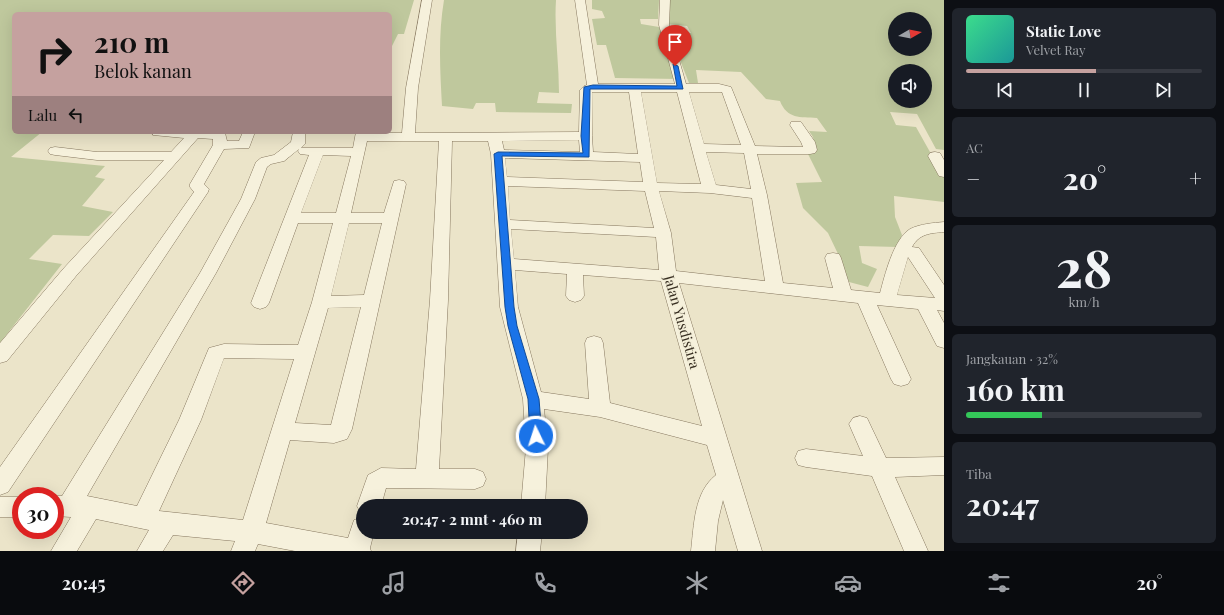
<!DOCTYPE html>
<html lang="id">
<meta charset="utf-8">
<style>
:root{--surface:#171b24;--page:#20242c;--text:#f1f3f6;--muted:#9ea1a6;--line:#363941;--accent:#c5a19f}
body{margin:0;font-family:"Playfair Display",serif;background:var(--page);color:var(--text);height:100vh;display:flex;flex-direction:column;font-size:15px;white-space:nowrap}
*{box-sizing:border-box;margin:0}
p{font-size:13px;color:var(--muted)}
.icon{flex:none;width:22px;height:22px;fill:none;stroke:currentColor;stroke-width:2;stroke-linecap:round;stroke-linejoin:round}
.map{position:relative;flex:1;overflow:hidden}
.drawer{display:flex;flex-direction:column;gap:8px;padding:8px;background:#0d0f14;width:280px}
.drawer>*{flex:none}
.guide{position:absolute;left:12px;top:12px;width:380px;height:122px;border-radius:6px;box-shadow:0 4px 16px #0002;background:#c5a19f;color:#111;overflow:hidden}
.needle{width:26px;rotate:81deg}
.tools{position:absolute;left:888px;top:12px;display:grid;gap:8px}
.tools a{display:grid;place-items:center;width:44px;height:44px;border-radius:50%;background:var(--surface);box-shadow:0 4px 16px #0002;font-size:20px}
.speed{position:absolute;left:12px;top:487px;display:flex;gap:8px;font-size:20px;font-weight:700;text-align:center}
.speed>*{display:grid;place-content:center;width:52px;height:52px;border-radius:50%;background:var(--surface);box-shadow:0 4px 16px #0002;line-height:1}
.speed .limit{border:6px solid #d22;background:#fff;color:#111}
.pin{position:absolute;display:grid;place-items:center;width:34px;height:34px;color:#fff;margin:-41px -17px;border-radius:50% 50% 50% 0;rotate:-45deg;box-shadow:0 0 4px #0007}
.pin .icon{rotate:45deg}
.me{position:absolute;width:44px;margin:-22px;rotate:356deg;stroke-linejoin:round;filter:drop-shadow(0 0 3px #0008)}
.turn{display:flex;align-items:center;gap:14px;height:84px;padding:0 16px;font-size:18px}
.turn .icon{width:52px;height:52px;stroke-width:2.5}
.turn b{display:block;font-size:28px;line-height:34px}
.then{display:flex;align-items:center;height:38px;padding:0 16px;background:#0003;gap:8px;font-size:15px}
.big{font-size:30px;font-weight:700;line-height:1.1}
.drawer .tile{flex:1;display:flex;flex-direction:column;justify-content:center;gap:6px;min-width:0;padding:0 14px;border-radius:6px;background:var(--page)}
.drawer .dial{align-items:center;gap:0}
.dial b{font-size:52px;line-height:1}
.song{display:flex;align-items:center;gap:12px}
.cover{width:48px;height:48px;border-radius:6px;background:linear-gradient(135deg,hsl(150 70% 55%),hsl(180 70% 35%))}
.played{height:4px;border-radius:2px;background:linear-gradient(90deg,var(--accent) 55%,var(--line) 55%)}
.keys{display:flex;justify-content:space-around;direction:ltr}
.heat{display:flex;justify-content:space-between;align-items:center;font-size:22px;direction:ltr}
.charge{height:6px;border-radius:3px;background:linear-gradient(90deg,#34c759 32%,var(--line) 0)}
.trip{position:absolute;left:356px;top:499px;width:232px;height:40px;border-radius:20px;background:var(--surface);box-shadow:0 4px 16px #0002;font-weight:700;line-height:40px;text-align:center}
.tabs{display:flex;height:64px;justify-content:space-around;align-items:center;background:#090b0e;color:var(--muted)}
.tabs .icon{width:28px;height:28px}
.tabs .selected{color:var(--accent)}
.tabs b{font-size:18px;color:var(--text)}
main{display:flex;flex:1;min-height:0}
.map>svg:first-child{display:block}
.green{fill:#bfc89d;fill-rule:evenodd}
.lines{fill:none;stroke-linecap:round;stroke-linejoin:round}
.minor-casing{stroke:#86775f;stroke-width:1}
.minor{fill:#f6f1dc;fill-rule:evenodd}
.route{fill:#1a73e8;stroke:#114b97}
.labels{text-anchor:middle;stroke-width:3;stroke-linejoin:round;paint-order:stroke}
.street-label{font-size:14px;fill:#372e21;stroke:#f3eed8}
</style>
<main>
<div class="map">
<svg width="944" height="551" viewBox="0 0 944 551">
<rect width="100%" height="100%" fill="#ebe4c9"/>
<!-- green -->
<path class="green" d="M 0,0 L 414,0 L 404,34 L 398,34 L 390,50 L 390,14 L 14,14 L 14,132 L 42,132 L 11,157 L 105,166 L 95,177 L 105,179 L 82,206 L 113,212 L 89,236 L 53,235 L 29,259 L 62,264 L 0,343 Z
M 444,0 L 556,0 C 554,31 559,62 559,93 L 539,92 L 537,103 L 572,104 L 571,113 L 496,112 L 495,103 L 476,103 L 473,109 L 442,106 C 440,70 438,35 444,0 Z
M 592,0 L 659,0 L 658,19 L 640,19 L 641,24 L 659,27 L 679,79 L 615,78 L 606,45 L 597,45 L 592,19 L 605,18 L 602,11 L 592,9 Z
M 668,0 L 944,0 L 944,150 L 936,149 L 917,114 L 890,112 L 896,125 L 916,127 L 944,177 L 944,202 L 894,196 L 895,217 L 902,235 L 898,247 L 859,246 L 862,263 L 877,269 L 868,287 L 849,282 L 839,256 L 828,233 L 803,208 L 796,183 L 822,182 L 808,154 L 815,150 L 813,137 L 809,131 L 827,132 L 817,118 C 800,117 787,119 780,101 L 766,99 L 741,72 L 696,70 L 698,83 L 689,83 L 669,32 L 691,33 L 687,26 L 667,24 ZM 895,19 L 925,19 L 925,49 L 895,49 ZM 895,71 L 925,71 L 925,101 L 895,101 Z"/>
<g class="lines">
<!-- minor casing -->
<g class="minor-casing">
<path id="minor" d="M 422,0 L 432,0 L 418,88 L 415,133 L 579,132 L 580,90 L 584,86 L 587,85 L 575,0 L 585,0 L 598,84 L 675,84 L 659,25 L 660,0 L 670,0 L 669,25 L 686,84 L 719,84 L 731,87 L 755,146 L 803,147 L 801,142 L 790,125 L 791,122 L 801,122 L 815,142 L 817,150 L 815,153 L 810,154 L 757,154 L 767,195 L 783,283 L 833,288 L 825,258 L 827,254 L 833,253 L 839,254 L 841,258 L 851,290 L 880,293 C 885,275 893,240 910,229 C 920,224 933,223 944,222 L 944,232 C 930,233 919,234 912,247 L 919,248 L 944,285 L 944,311 L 937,310 L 944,323 L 944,348 L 937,346 L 918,309 L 877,305 L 911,379 L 908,384 L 901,386 L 894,384 L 891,379 L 858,303 L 679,283 L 762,551 L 738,551 L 723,500 L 718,521 L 715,551 L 691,551 C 694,525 694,492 716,475 L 707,445 L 600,417 L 544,409 L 548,448 L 545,506 L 521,506 L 526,448 L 523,399 L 500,307 L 491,154 L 488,141 L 452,141 L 448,300 L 439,469 L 475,469 L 483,472 L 486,479 L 483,486 L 475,489 L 386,488 L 381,506 L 363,506 L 363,514 L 361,513 L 357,506 L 368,475 L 381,468 L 416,469 L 430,300 L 439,141 L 367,141 L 351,213 L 384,213 L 394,181 L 399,180 L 404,181 L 406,184 L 352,429 L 347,439 L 334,443 L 290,440 L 266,523 L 348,538 L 354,520 L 363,517 L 363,532 L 374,532 L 370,548 L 371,551 L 295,551 L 258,544 L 255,551 L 231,551 L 235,541 L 173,535 L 163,551 L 137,551 L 149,530 L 96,519 L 77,551 L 51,551 L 71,517 L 55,516 L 54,496 L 62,496 L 200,273 L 241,199 L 256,162 L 261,158 L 274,155 L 291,142 L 293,132 L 305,132 L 305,144 L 301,148 L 353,148 L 356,132 L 402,133 L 406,88 ZM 592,92 L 629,92 L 638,154 L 593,152 L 592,136 ZM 641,92 L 677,92 L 701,184 L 657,183 ZM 689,92 L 722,92 L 741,145 L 704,144 ZM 579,140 L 580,152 L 504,150 L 502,141 ZM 299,149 L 298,151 L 300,154 L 309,155 L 251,303 L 254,307 L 260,309 L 266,307 L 269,303 L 298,223 L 333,223 L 312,302 L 298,345 L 224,344 L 209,348 L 179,420 L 137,506 L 87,496 L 216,273 L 255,199 L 267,167 L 271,164 L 284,161 ZM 706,152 L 744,153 L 751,189 L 716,185 ZM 323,155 L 351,156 L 336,213 L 301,213 ZM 505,158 L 640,162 L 643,182 L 507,177 ZM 508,186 L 645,191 L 654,228 L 510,220 ZM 659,191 L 710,193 L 752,198 L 765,281 L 676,271 L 671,233 ZM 349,223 L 382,223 L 364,295 L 331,296 ZM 511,229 L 656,237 L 659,270 L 514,259 ZM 908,257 L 935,298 L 897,295 ZM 515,270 L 567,274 L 566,296 L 569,300 L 575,302 L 581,300 L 584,296 L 583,275 L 661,281 L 702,426 L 610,403 L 603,343 L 601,338 L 594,336 L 587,338 L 585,343 L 589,399 L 541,392 L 518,307 ZM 361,307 L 331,425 L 295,423 L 328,308 ZM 224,358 L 294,359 L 243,520 L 159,511 L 201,420 Z
M 152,132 L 220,132 L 225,133 L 227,141 L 239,141 L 243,132 L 255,132 L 249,148 L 224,149 L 204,184 L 209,189 L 208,192 L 8,492 L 0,495 L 0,467 L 194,192 L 190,187 L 190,184 L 213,145 L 213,139 L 198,138 L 76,276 L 7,361 L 0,363 L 0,343 L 64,268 L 164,160 L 97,160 L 55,155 L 50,154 L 48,151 L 50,148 L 55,147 L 97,152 L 171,152 L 184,138 L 153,135 Z
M 935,152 L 940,153 L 944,160 L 944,177 L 939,176 L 928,156 L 930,153 Z
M 860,416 L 867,418 L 886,458 L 944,457 L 944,475 L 895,477 L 928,551 L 904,551 L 872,476 L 806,467 L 798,465 L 795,458 L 798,451 L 806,449 L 863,456 L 849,424 L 853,418 Z
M 0,497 L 21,497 L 21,517 L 0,517 Z
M 518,532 L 542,532 L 540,551 L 516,551 Z"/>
</g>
<!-- minor -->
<use href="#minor" class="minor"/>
</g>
<!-- route -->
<path class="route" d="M 673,64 L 678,66 L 683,89 L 590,89 L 589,157 L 502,156 L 514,307 L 517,326 L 539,399 L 542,436 L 540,439 L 536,440 L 532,439 L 530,436 L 528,399 L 508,326 L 505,307 L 494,154 L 498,152 L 583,153 L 581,136 L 584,87 L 593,85 L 677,86 Z"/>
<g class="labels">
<!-- street labels -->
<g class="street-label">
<text transform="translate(682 322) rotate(74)" y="5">Jalan Yusdistira</text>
</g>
</g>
</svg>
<div class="tools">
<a><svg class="needle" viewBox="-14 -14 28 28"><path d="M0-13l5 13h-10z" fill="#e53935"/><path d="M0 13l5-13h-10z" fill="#9ea1a6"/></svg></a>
<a><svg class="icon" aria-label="sound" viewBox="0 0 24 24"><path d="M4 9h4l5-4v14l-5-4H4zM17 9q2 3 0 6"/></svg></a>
</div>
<div class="speed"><div class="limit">30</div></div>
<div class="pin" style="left:675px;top:66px;background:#d93025"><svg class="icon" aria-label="arrive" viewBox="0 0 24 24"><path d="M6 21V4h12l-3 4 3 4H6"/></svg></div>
<svg class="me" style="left:536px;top:436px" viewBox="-20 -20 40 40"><circle r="17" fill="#1a73e8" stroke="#fff" stroke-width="3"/><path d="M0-11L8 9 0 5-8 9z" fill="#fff"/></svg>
<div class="trip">20:47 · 2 mnt · 460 m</div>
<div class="guide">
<div class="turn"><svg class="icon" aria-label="right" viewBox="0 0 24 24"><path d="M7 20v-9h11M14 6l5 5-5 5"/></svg><div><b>210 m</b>Belok kanan</div></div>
<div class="then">Lalu<svg class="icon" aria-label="left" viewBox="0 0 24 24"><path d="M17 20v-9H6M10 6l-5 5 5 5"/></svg></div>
</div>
</div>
<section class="drawer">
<div class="tile">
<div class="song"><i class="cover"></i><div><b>Static Love</b><p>Velvet Ray</p></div></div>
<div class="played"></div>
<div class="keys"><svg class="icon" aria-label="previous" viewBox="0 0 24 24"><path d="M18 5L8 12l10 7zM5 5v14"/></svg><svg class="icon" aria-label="pause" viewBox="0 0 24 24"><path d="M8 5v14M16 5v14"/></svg><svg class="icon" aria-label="next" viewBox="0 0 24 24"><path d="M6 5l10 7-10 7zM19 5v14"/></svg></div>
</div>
<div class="tile"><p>AC</p>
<div class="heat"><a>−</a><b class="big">20°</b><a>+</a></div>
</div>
<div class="tile dial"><b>28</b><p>km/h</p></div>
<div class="tile"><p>Jangkauan · 32%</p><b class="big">160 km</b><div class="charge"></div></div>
<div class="tile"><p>Tiba</p><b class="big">20:47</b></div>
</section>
</main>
<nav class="tabs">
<b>20:45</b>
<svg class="icon selected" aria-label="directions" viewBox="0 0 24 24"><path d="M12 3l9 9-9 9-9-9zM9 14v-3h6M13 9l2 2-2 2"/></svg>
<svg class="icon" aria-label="music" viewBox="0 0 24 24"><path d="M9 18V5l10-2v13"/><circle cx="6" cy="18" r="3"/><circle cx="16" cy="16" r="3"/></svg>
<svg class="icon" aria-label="phone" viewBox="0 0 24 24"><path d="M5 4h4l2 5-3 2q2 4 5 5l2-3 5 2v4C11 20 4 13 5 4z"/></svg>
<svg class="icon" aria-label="climate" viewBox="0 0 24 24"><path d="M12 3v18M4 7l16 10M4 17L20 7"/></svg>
<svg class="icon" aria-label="car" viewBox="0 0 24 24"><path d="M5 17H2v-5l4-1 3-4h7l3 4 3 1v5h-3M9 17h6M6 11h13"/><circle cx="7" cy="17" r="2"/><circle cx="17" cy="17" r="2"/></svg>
<svg class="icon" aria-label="filters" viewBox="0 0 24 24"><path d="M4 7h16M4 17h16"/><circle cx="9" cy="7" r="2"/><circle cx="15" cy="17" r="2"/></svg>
<b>20°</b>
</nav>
